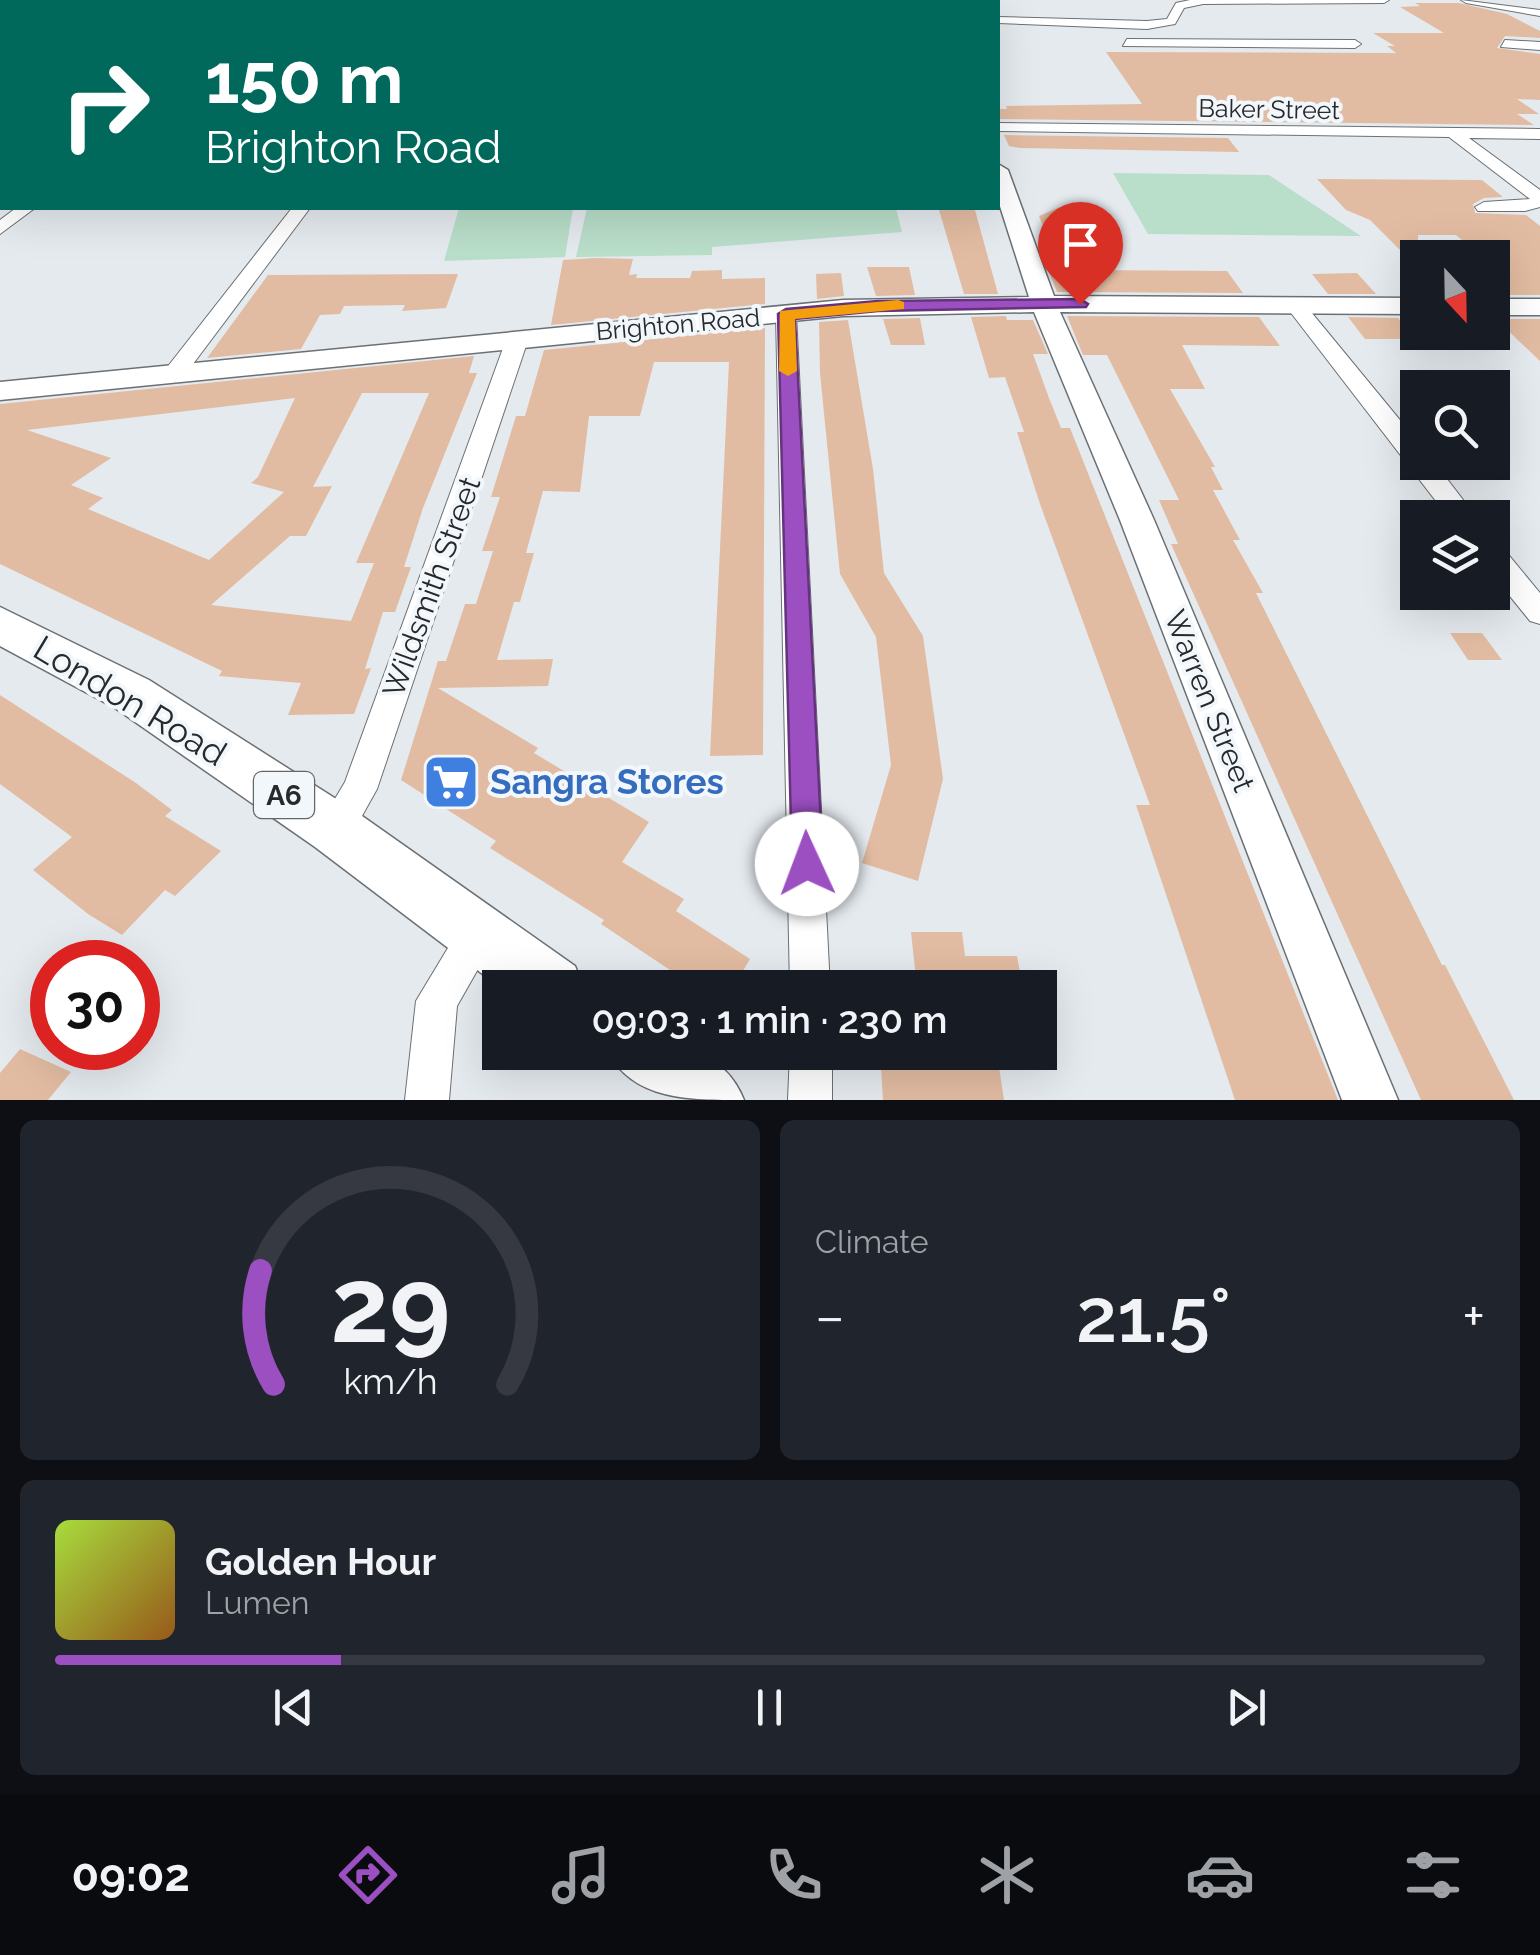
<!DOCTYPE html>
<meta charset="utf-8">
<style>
:root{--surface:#171b24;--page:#20242c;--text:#f1f3f6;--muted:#9ea1a6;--line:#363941;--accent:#9b4fc1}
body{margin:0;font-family:Raleway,sans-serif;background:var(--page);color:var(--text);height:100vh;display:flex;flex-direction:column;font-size:38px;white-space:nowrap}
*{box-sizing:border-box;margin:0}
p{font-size:32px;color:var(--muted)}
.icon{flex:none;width:55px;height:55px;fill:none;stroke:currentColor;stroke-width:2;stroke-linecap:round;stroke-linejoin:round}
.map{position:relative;height:1100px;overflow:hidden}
.details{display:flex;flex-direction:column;gap:20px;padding:20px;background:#0d0f14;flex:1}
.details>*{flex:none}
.guide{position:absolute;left:0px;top:0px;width:1000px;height:210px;box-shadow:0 10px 40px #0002;background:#00695c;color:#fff;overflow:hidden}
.needle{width:65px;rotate:158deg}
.tools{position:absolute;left:1400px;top:240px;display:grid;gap:20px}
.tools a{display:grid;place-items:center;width:110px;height:110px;border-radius:0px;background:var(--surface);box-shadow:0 10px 40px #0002;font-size:50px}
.speed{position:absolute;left:30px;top:940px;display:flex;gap:20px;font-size:50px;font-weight:700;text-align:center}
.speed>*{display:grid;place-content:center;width:130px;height:130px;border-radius:50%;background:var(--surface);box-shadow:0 10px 40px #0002;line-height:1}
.speed .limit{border:15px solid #d22;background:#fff;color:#111}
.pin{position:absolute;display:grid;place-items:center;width:85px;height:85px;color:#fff;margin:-102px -42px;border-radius:50% 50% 50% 0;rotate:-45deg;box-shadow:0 0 10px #0007}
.pin .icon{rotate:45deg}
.me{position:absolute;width:110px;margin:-55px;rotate:358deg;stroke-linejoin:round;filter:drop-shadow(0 0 8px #0008)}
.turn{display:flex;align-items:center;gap:35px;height:210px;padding:0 40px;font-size:45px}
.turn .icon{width:130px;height:130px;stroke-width:2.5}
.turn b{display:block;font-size:70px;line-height:85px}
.big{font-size:75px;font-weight:600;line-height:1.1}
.details .widget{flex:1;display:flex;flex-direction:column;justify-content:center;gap:15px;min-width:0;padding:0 35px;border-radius:15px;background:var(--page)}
.details .dial{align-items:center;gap:0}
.dial svg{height:260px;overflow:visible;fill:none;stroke:var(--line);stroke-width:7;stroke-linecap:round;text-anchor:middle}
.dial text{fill:var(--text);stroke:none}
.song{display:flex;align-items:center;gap:30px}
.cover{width:120px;height:120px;border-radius:15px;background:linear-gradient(135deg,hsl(80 70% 55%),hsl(30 70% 35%))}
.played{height:10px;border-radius:5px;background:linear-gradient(90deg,var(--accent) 20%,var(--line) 20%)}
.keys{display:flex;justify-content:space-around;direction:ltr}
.heat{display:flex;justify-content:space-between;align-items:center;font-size:55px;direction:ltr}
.details .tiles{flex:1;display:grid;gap:20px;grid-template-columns:1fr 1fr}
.widget:last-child{grid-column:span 2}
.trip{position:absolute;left:482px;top:970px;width:575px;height:100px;border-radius:0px;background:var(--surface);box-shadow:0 10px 40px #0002;font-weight:600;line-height:100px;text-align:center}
.dock{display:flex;height:160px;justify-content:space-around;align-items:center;background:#090b0e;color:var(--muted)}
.dock .icon{width:70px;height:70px}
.dock .active{color:var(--accent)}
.dock b{font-size:45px;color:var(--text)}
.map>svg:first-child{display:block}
.green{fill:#b9deca}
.building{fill:#e2bca2;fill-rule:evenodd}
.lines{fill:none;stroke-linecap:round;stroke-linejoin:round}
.minor-casing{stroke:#6b7074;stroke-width:2}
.tertiary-casing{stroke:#6b7074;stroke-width:3}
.primary-casing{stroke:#6b7074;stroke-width:3}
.minor{fill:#fff;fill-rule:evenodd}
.tertiary{fill:#fff;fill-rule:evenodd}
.primary{fill:#fff;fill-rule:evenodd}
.route{fill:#9b4fc1;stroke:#65337d;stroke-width:2.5}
.slow{fill:#f59e0b}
.labels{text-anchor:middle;stroke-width:8;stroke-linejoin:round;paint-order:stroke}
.far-street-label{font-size:25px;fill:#27292b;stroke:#f2f7fc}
.shield{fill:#f2f7fc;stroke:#64676a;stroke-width:2.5}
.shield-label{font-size:28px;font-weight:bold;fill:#27292b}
.street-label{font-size:30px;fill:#27292b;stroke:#f2f7fc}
.near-street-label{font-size:35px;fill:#27292b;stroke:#f2f7fc}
.near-shop-label{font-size:35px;font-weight:bold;fill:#366cbe;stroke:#f2f7fc;text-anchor:start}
</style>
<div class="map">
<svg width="1540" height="1100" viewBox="0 0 1540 1100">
<rect width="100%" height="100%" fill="#e5eaef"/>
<!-- green -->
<path class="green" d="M 1113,173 L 1269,175 L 1361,236 L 1148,234 Z
M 459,208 L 573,208 L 565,257 L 444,261 Z
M 587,208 L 896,208 L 902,232 L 712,247 L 712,255 L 576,257 Z"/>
<!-- building -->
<path class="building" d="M 1415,3 L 1459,3 L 1507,14 L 1540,31 L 1540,38 L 1505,36 L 1497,48 L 1540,54 L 1540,100 L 1517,99 L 1539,114 L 1517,114 L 1534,125 L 999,119 L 998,116 L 998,109 L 1007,109 L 1006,106 L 1142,104 L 1106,52 L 1396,53 L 1387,46 L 1395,46 L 1373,33 L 1444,33 L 1400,7 L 1420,6 Z
M 1004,135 L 1228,138 L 1239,152 L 1020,148 L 1009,146 Z
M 1317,179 L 1482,180 L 1503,197 L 1484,198 L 1473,204 L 1475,213 L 1526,215 L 1540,226 L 1540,295 L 1492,295 L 1492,258 L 1483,258 L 1456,235 L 1418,235 L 1418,268 L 1370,220 L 1346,210 Z
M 1060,207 L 1088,270 L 1227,271 L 1243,293 L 1057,292 L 1049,272 L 1061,273 L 1039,216 Z
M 939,210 L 975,210 L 998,294 L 964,294 Z
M 595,258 L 633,259 L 629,275 L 637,274 L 636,278 L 690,278 L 692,271 L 722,270 L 722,279 L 765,278 L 765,304 L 551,325 L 563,260 Z
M 867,267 L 909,267 L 915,295 L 876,296 Z
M 841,273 L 844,296 L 817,299 L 816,274 Z
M 1357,273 L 1376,294 L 1328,294 L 1312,274 Z
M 458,274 L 446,308 L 402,311 L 405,305 L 344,306 L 340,314 L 320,315 L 301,349 L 207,358 L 268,275 Z
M 1006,316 L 1007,320 L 1033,320 L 1048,354 L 1033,354 L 1049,398 L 1061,428 L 1070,428 L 1338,1100 L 1235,1100 L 1136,805 L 1150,805 L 1040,504 L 1017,432 L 1024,432 L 1005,377 L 989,378 L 971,317 Z
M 1067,316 L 1259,317 L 1280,346 L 1182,345 L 1205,389 L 1170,389 L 1215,467 L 1211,467 L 1223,490 L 1213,490 L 1240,540 L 1233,540 L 1263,593 L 1256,593 L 1442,965 L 1445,965 L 1514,1100 L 1421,1100 L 1171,544 L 1178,544 L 1159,500 L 1179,500 L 1107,355 L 1083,355 Z
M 1348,317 L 1398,318 L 1417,339 L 1365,339 Z
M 920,318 L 925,345 L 891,345 L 883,319 Z
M 1496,319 L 1540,319 L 1540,361 Z
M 848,320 L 873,469 L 884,573 L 923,636 L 943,779 L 918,881 L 862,863 L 891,765 L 876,637 L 840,574 L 820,373 L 819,322 Z
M 765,328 L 763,755 L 710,756 L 729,362 L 654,362 L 640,416 L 589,416 L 580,492 L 543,491 L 526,553 L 534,553 L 520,602 L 514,602 L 497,660 L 553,659 L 548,686 L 438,688 L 538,748 L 534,753 L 649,822 L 622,862 L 684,899 L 676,911 L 750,959 L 733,988 L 697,988 L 601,924 L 604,920 L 490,848 L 496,841 L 401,780 L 438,661 L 446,661 L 465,604 L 476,604 L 493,551 L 482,551 L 500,497 L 491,497 L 516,416 L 525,416 L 544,350 Z
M 474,356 L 469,373 L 477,373 L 423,508 L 404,567 L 411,567 L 395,612 L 383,612 L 365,669 L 371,668 L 354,714 L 288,715 L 301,683 L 219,676 L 222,671 L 0,564 L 0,404 ZM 362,393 L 429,393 L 356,563 L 374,563 L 351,621 L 211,605 L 290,536 L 306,536 L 332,486 L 313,487 ZM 295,398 L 258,477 L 251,483 L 284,492 L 209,560 L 88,509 L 103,498 L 71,485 L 111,458 L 27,430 Z
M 1450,633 L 1482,633 L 1502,660 L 1468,660 Z
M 0,695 L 136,783 L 172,810 L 165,816 L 221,851 L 175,896 L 165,890 L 122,935 L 88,914 L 33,870 L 72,837 L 0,784 Z
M 911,932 L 962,932 L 965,956 L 1017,956 L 1023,988 L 917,988 Z
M 20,1049 L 71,1072 L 48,1100 L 0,1100 L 0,1073 Z
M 880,1052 L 934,1052 L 935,1067 L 999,1067 L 1004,1100 L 883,1100 Z"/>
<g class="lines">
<!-- minor casing -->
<g class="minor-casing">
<path id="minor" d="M 771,0 L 781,0 L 782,2 L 771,2 Z
M 1190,0 L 1389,0 L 1384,3 L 1203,4 L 1184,8 L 1175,24 L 1147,29 L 998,23 L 998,17 L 1147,21 L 1167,19 L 1176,3 Z
M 1461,0 L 1540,10 L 1540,16 L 1466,3 Z
M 1127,39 L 1355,40 L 1361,44 L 1355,48 L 1123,46 Z
M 1505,40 L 1540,42 L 1540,50 L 1501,47 Z
M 998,123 L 1540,129 L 1540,139 L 1469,138 L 1540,190 L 1540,207 L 1525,211 L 1478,211 L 1475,207 L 1484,202 L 1530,199 L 1449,137 L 998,131 Z
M 0,127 L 2,127 L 2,135 L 0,135 Z
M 16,208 L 35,208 L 0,234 L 0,220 Z
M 292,208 L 310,208 L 181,380 L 165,380 L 162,375 L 165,370 Z
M 1295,299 L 1302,301 L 1418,442 L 1418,462 L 1434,462 L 1477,518 L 1449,518 L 1288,309 L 1285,305 Z
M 786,308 L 796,314 L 830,988 L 790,988 L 776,314 Z
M 517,334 L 528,340 L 377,789 L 348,841 L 335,846 L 322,841 L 317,829 L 345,782 L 506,340 Z
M 1492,544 L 1502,547 L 1540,593 L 1540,624 L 1530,621 L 1492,574 Z
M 480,913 L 494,918 L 499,932 L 457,1006 L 449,1100 L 405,1100 L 416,1001 L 466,918 Z
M 790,1052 L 832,1052 L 832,1100 L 788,1100 Z"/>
</g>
<!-- tertiary casing -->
<g class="tertiary-casing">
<path id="tertiary" d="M 938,0 L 952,0 L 952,2 L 938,2 Z
M 998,164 L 1008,170 L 1054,296 L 1418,298 L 1418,314 L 1060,312 L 1154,520 L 1398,1100 L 1342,1100 L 1120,520 L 1034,312 L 843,316 L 0,400 L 0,382 L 843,300 L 1029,297 L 998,200 Z
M 1492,299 L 1540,299 L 1540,315 L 1492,315 Z"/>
</g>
<!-- primary casing -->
<g class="primary-casing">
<path id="primary" d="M 0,607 L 149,680 L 355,811 L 575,966 L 584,988 L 501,988 L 315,847 L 115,708 L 0,646 Z
M 608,1052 C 665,1052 719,1038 744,1100 C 688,1100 634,1100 608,1052 Z"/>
</g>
<!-- minor -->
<use href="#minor" class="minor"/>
<!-- tertiary -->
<use href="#tertiary" class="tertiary"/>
<!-- primary -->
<use href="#primary" class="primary"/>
</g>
<!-- route -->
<path class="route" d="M 1080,299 L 1088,304 L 1086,307 L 878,311 L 795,319 L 823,864 L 818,875 L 807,879 L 796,875 L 792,864 L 778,314 L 786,309 L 878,301 Z"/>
<!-- slow -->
<path class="slow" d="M 898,300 L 904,302 L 904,309 L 795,319 L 797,371 L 788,376 L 779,371 L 780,311 Z"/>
<!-- icons -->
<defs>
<g id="supermarket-square" transform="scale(2.875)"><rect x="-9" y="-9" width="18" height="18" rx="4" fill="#3f7fe0" stroke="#f2f7fc"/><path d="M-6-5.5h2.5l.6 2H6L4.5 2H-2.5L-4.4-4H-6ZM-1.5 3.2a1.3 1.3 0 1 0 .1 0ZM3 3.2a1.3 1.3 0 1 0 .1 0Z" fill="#fff"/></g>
</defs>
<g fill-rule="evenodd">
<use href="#supermarket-square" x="451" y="782"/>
</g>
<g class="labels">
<!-- far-street labels -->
<g class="far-street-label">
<text transform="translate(1269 109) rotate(1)" y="9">Baker Street</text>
<text transform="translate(678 324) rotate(-5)" y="9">Brighton Road</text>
</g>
<!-- shield labels -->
<rect class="shield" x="254" y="772" width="60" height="46" rx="8"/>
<g class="shield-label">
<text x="284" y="805">A6</text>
</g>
<!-- street labels -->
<g class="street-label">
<text transform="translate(432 587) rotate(-70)" y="10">Wildsmith Street</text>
<text transform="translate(1209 701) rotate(68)" y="10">Warren Street</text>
</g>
<!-- near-street labels -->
<g class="near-street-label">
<text transform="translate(130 701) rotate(31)" y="12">London Road</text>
</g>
<!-- near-shop labels -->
<g class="near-shop-label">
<text x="490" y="794">Sangra Stores</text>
</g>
</g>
</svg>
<div class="tools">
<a><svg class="needle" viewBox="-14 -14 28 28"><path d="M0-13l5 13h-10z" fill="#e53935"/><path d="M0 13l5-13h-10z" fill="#9ea1a6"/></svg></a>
<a><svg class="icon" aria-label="search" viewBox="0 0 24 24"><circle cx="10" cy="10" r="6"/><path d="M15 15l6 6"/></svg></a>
<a><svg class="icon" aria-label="layers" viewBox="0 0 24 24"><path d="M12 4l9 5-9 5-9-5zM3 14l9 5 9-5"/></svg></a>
</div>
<div class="speed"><div class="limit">30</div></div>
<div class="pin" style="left:1080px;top:304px;background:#d93025"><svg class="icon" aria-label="arrive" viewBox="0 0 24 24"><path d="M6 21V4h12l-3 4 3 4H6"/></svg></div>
<svg class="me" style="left:807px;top:864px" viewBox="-20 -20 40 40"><circle r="19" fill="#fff"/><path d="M0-13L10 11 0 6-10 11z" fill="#9b4fc1"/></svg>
<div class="trip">09:03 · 1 min · 230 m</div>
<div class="guide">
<div class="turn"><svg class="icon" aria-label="right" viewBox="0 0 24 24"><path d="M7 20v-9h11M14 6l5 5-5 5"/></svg><div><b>150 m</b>Brighton Road</div></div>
</div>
</div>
<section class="details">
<div class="tiles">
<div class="widget dial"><svg viewBox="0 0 100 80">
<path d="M14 69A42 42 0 1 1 86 69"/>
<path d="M14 69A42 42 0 0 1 10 34" stroke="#9b4fc1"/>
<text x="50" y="56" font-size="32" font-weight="700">29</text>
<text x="50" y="72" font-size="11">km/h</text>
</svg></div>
<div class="widget"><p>Climate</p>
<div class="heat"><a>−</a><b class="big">21.5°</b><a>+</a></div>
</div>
<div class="widget">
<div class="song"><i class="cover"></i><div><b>Golden Hour</b><p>Lumen</p></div></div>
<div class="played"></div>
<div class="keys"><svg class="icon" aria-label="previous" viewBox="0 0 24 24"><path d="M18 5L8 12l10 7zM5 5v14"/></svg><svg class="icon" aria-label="pause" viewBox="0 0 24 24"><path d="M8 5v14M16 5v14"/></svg><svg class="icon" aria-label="next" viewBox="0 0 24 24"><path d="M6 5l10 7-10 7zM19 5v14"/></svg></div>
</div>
</div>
</section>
<nav class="dock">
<b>09:02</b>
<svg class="icon active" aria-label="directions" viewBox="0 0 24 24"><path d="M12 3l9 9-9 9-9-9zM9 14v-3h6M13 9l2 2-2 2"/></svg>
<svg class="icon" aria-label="music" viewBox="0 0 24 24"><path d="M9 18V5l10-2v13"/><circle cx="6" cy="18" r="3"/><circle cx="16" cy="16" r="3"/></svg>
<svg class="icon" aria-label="phone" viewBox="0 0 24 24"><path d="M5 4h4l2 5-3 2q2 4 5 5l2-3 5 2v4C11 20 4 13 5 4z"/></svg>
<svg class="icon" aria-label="climate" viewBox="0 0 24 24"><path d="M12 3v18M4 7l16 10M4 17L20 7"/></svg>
<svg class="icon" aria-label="car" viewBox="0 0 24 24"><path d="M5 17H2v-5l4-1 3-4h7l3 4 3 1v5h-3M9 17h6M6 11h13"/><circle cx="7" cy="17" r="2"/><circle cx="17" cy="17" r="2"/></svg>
<svg class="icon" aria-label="filters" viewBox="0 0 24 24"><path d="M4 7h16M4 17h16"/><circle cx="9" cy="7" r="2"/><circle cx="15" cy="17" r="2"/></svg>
</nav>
